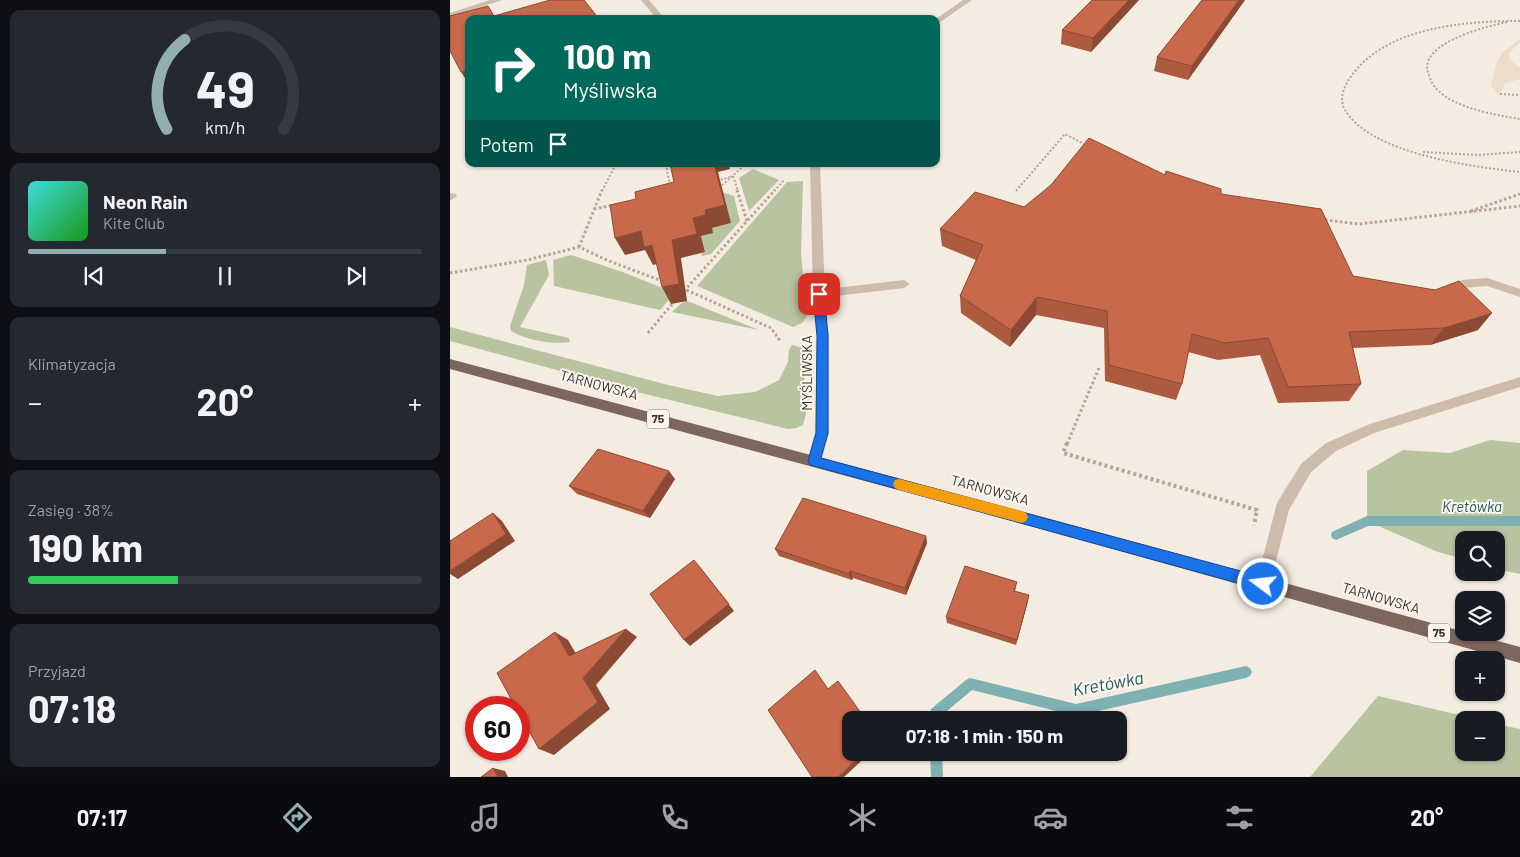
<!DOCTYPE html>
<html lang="pl">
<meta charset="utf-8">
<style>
:root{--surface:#171b24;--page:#242831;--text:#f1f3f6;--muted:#9ea1a6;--line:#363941;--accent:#92aeb2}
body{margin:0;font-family:Barlow,sans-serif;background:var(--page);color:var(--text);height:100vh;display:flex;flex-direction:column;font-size:19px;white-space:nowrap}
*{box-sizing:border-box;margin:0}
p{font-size:16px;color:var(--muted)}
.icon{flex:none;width:28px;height:28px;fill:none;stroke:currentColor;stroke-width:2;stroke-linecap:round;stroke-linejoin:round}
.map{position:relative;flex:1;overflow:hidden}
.sheet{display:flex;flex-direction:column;gap:10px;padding:10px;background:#0d0f14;width:450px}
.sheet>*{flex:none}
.hud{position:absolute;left:15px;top:15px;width:475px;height:152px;border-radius:10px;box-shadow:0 1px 4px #0004;background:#00695c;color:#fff;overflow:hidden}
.controls{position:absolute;left:1005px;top:531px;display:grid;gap:10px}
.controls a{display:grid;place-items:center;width:50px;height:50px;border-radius:10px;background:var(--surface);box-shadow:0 1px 4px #0004;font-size:25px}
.speed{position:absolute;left:15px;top:696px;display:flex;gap:10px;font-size:25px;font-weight:700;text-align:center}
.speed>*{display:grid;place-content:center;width:65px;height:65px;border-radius:50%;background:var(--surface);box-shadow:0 1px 4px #0004;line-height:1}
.speed .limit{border:8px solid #d22;background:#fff;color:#111}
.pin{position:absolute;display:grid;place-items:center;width:42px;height:42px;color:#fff;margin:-21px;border-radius:10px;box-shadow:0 2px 8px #0006}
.me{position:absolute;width:55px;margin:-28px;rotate:285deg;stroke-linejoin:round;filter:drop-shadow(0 0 4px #0008)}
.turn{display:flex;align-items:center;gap:18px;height:105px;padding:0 15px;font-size:22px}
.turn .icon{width:65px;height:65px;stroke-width:2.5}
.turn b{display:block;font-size:35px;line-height:42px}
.then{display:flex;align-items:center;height:48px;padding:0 15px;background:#0003;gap:10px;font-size:19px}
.big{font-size:38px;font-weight:700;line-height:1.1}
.sheet .card{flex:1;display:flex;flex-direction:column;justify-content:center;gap:8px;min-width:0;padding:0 18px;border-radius:10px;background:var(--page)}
.sheet .dial{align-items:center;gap:0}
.dial svg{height:130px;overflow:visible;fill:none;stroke:var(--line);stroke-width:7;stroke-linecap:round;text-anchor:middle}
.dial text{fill:var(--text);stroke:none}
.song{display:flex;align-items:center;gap:15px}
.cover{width:60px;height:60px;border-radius:8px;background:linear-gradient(135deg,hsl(180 70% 55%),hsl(120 70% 35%))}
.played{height:5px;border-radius:2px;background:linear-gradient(90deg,var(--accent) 35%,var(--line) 35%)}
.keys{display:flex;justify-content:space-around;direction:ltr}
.heat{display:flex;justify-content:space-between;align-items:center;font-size:28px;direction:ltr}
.charge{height:8px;border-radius:4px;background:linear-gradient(90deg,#34c759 38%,var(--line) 0)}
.trip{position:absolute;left:392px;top:711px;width:285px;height:50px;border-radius:10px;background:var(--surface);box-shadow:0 1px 4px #0004;font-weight:700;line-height:50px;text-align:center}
.tabs{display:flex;height:80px;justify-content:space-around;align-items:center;background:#090b0e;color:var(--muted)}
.tabs .icon{width:35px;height:35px}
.tabs .current{color:var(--accent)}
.tabs b{font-size:22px;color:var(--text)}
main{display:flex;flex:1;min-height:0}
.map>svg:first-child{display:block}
.green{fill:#b8c4a0}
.plaza{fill:#ecdcc8}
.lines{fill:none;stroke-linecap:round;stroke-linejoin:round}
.stream{fill:#7fb0b2;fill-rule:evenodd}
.path-far2{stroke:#b9a596;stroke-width:2;stroke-dasharray:2 2;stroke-linecap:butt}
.path-far1{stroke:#b9a596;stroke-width:3;stroke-dasharray:2.5 2.5;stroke-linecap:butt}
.path{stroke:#b9a596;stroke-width:4;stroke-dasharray:3 3;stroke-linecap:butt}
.service{fill:#cdbbac;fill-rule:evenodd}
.minor{fill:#cdbbac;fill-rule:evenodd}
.primary{fill:#7d675c;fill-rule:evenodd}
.wall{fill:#ac5a40}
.shaded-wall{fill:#8c4a34}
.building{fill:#c8694b;stroke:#8c4a34}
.route{fill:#1a73e8;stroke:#114b97}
.slow{fill:#f59e0b}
.labels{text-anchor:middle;stroke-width:4;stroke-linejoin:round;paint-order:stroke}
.shield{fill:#fbf5ee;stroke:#756b66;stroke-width:1}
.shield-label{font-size:12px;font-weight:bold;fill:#3b302b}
.street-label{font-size:14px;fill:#3b302b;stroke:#fbf5ee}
.water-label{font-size:15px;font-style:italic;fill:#1f5a5e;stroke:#fbf5ee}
.near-water-label{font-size:18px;font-style:italic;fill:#1f5a5e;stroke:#fbf5ee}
</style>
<main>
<section class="sheet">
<div class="card dial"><svg viewBox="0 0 100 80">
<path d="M14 69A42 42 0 1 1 86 69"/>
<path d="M14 69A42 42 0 0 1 25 14" stroke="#92aeb2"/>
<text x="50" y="56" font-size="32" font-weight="700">49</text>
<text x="50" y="72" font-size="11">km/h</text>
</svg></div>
<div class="card">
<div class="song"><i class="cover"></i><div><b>Neon Rain</b><p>Kite Club</p></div></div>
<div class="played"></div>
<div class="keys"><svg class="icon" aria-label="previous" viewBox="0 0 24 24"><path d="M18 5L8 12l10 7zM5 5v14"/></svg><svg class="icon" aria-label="pause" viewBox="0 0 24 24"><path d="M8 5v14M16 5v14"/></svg><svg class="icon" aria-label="next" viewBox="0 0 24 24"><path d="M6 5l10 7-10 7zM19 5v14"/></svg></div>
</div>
<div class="card"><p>Klimatyzacja</p>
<div class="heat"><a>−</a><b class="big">20°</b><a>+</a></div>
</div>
<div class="card"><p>Zasięg · 38%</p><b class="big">190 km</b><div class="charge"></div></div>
<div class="card"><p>Przyjazd</p><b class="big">07:18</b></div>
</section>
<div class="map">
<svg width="1070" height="777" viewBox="0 0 1070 777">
<rect width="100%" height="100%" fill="#f4ebe1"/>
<!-- green -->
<path class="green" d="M 303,169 L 329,180 L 299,211 L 289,178 Z
M 353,181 L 351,253 L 357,316 L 352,323 L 343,327 L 247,286 L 337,182 Z
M 269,191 L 284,196 L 290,221 L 261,254 L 252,256 L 251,253 L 255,252 L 251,236 L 262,228 L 281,223 Z
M 121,255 L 170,271 L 225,293 L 210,310 L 104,286 L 103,260 Z
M 96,260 L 99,275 L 70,327 L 119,338 L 120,342 C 103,345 76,340 61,331 L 60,326 L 74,285 L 77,265 Z
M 235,300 L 309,330 L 222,312 Z
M 0,327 L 218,385 L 268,396 L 305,392 L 329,380 L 338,362 L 339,350 L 342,345 L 353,348 L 356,414 L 353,425 L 346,428 L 338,429 L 187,392 L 0,341 Z
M 1040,440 L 1070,443 L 1070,574 L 1046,569 L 1046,540 L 1014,540 L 1014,559 L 988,552 L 917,521 L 917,471 L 953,450 L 1000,453 Z
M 928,696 L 1031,720 L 1014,720 L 1014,752 L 1046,752 L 1046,724 L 1070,729 L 1070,777 L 860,777 Z"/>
<!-- plaza -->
<path class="plaza" d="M 1070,39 L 1070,42 L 1058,54 L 1061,61 L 1070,68 L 1070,79 L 1055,83 L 1051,92 L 1049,92 L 1051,95 L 1048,95 L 1041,86 L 1046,64 L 1052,53 Z"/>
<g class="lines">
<!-- stream -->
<path class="stream" d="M 917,516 L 1070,516 L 1070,526 L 918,526 L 886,540 L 882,538 L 881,535 L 882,532 Z
M 796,666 L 800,668 L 802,672 L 800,676 L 796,678 L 626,716 L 522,690 L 491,716 L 491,720 L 479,720 L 481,709 L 516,680 L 520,678 L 626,704 Z
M 480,752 L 492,752 L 493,777 L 481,777 Z"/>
<!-- path-far2 -->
<path class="path-far2" d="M 1070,21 C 1014,21 934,27 900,78 C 893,88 889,100 895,110 C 921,154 1023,167 1070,172
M 1057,22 C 1035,27 991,38 979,59 C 976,66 977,71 980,78 C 989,106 1045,115 1070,119
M 1050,94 L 1069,95
M 973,152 L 1028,155 L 1070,152
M 216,164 L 220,186
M 283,176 L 288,191
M 267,181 L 280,177
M 269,188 L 296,164
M 152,191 L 166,164
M 324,191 L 334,180
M 566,191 L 615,134 L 638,146"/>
<!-- path-far1 -->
<path class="path-far1" d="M 287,190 L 297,221
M 144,209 L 163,205
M 1021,211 L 1070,194
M 875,220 L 909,224 L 1070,206
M 129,247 L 152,190
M 0,273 L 77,260 L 129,247 L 159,261 L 212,281
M 232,288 L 321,328 L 331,342
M 234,291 L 325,190
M 198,333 L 223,303
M 617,444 L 649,368"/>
<!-- path -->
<path class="path" d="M 617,443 L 613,453 L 807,510 L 804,525"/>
<!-- service -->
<path class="service" d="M 513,0 L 522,0 L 486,25 L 486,19 Z
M 0,193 L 6,194 L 7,196 L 0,201 Z
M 1037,278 L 1070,289 L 1070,297 L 1037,286 L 1012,288 L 1006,284 L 1012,280 Z
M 454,280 L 460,284 L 454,288 L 369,298 L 363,294 L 369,290 Z
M 1070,377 L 1070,387 L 924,433 L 886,451 L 861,472 L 839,510 L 820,584 L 818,589 L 813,591 L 808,589 L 806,584 L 827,503 L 851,464 L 876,443 L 920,424 Z"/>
<!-- minor -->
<path class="minor" d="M 40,0 L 52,0 L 0,17 L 0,13 Z
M 191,0 L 199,0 L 215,19 L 207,19 Z
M 360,164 L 370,164 L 375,294 L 379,336 L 379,433 L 371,461 L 369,465 L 364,467 L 359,465 L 357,461 L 365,433 L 367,336 L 363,294 Z"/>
<!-- primary -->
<path class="primary" d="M 0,359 L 545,504 L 1070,647 L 1070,663 L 545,516 L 0,369 Z"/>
</g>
<!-- wall -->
<path class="wall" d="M 689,0 L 641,52 L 611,44 L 612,30 Z
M 752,0 L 795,0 L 738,80 L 704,71 L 707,57 Z
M 715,175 L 771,194 L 903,276 L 1028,330 L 980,345 L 903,348 L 911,384 L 899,401 L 828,403 L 810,355 L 768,360 L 738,352 L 732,384 L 726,400 L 655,381 L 654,328 L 586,315 L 560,347 L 511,313 L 510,296 L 526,260 L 492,246 L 490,229 L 574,207 Z
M 225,479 L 200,518 L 127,494 L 119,486 Z
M 476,536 L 477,543 L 456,595 L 403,578 L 402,580 L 329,556 L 325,549 Z
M 566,588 L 565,591 L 578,601 L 566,645 L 497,623 L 496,617 Z"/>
<!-- shaded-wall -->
<path class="shaded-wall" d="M 679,0 L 689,0 L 641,52 L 643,38 Z
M 789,0 L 795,0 L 738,80 L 742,66 Z
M 19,70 L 19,84 L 11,72 Z
M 264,164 L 278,164 L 280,169 L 268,172 L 281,223 L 262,228 L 263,233 L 251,236 L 255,252 L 231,258 L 237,301 L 221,304 L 212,287 L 222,240 L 243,218 L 255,210 Z
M 191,231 L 202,245 L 211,263 L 203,265 L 195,250 L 175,255 L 165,238 Z
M 587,297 L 586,315 L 560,347 L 561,330 Z
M 1042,313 L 1028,330 L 980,345 L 994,328 Z
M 219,471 L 225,479 L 200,518 L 193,511 Z
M 43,513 L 52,521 L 65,541 L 8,579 L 0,574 L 0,571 Z
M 476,536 L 477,543 L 456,595 L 455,588 Z
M 250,567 L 284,611 L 240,646 L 234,640 Z
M 400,571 L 403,578 L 402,580 L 399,574 Z
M 579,595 L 578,601 L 566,645 L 567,640 Z
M 176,629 L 187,637 L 146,685 L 160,709 L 104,755 L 89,749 L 133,678 Z
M 105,632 L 118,640 L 132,664 L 119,656 Z
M 415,752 L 421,752 L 394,777 L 388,777 Z
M 43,768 L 55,771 L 58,777 L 48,777 Z"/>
<!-- building -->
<path class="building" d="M 100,0 L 134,0 L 149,19 L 19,19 L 19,70 L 11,72 L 0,51 L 0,16 L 38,6 L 44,16 Z
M 642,0 L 679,0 L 643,38 L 612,30 Z
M 752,0 L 789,0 L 742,66 L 707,57 Z
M 639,138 L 715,175 L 716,171 L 771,189 L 771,194 L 871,209 L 903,276 L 985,290 L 1009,281 L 1042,313 L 994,328 L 899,332 L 911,384 L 838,387 L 818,338 L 775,343 L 742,334 L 732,384 L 659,365 L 657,311 L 587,297 L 561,330 L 510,296 L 533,245 L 490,229 L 525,192 L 574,207 L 601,185 Z
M 220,164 L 264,164 L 275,205 L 255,210 L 256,215 L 243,218 L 247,234 L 222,240 L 229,284 L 212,287 L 202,245 L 194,247 L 191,231 L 165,238 L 160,205 L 186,199 L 185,192 L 224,182 Z
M 148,449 L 219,471 L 193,511 L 119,486 Z
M 353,498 L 476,536 L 455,588 L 400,571 L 399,574 L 325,549 Z
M 43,513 L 56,534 L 0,571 L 0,541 Z
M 244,560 L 279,604 L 234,640 L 200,594 Z
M 515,566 L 567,582 L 564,591 L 579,595 L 567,640 L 496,617 Z
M 176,629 L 133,678 L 148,702 L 89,749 L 69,713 L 69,708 L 66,708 L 47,673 L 105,632 L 119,656 Z
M 365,670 L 378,689 L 388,681 L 416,720 L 401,720 L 401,752 L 415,752 L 388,777 L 362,777 L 318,710 Z
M 43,768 L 48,777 L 31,777 Z"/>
<!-- route -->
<path class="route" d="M 369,290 L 374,294 L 378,336 L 378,433 L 371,458 L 813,577 L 818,579 L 820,584 L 818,588 L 813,590 L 360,465 L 358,461 L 366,433 L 367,336 L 363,294 Z"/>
<!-- slow -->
<path class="slow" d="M 449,479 L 572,511 L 576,513 L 578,517 L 576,521 L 572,523 L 449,490 L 445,488 L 443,484 L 445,480 Z"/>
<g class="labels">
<!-- shield labels -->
<g class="shield">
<rect x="197" y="409.5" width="22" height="19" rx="4"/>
<rect x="978" y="623.5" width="22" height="19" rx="4"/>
</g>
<g class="shield-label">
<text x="208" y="423">75</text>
<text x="989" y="637">75</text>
</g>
<!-- street labels -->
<g class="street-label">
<text transform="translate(357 373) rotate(-90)" y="5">MYŚLIWSKA</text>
<text transform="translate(149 385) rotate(15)" y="5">TARNOWSKA</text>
<text transform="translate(540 490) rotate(15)" y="5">TARNOWSKA</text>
<text transform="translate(931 598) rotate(16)" y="5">TARNOWSKA</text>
</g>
<!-- water labels -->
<g class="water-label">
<text x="1022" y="512">Kretówka</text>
</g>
<!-- near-water labels -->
<g class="near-water-label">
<text transform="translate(658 684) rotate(-10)" y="6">Kretówka</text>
</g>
</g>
</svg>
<div class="controls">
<a><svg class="icon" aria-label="search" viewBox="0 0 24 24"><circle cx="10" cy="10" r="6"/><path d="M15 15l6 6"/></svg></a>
<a><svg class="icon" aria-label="layers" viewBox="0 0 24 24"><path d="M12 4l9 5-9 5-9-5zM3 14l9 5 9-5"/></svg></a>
<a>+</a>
<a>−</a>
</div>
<div class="speed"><div class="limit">60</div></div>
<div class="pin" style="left:369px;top:294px;background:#d93025"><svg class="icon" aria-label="arrive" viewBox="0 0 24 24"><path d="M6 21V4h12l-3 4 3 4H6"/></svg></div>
<svg class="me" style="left:813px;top:584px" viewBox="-20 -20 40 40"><circle r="17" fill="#1a73e8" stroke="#fff" stroke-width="3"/><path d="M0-11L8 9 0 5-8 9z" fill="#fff"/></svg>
<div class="trip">07:18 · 1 min · 150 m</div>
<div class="hud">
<div class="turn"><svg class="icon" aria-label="right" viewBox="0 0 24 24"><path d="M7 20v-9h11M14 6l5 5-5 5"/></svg><div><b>100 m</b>Myśliwska</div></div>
<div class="then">Potem<svg class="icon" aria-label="arrive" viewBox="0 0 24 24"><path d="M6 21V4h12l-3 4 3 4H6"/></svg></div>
</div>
</div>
</main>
<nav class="tabs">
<b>07:17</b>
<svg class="icon current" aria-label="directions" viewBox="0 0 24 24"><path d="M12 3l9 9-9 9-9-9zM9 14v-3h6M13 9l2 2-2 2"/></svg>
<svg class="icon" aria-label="music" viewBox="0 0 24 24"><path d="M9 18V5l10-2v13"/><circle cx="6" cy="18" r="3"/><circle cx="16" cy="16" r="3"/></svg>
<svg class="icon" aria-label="phone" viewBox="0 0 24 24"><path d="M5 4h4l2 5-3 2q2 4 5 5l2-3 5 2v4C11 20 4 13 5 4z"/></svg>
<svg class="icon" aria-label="climate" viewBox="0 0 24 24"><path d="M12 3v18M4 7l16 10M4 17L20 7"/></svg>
<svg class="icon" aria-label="car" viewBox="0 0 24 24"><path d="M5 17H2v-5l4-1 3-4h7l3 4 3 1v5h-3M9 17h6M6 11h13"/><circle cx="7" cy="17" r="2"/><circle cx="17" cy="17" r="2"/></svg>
<svg class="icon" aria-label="filters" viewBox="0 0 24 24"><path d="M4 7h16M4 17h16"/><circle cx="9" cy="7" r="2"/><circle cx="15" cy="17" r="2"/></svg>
<b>20°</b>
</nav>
